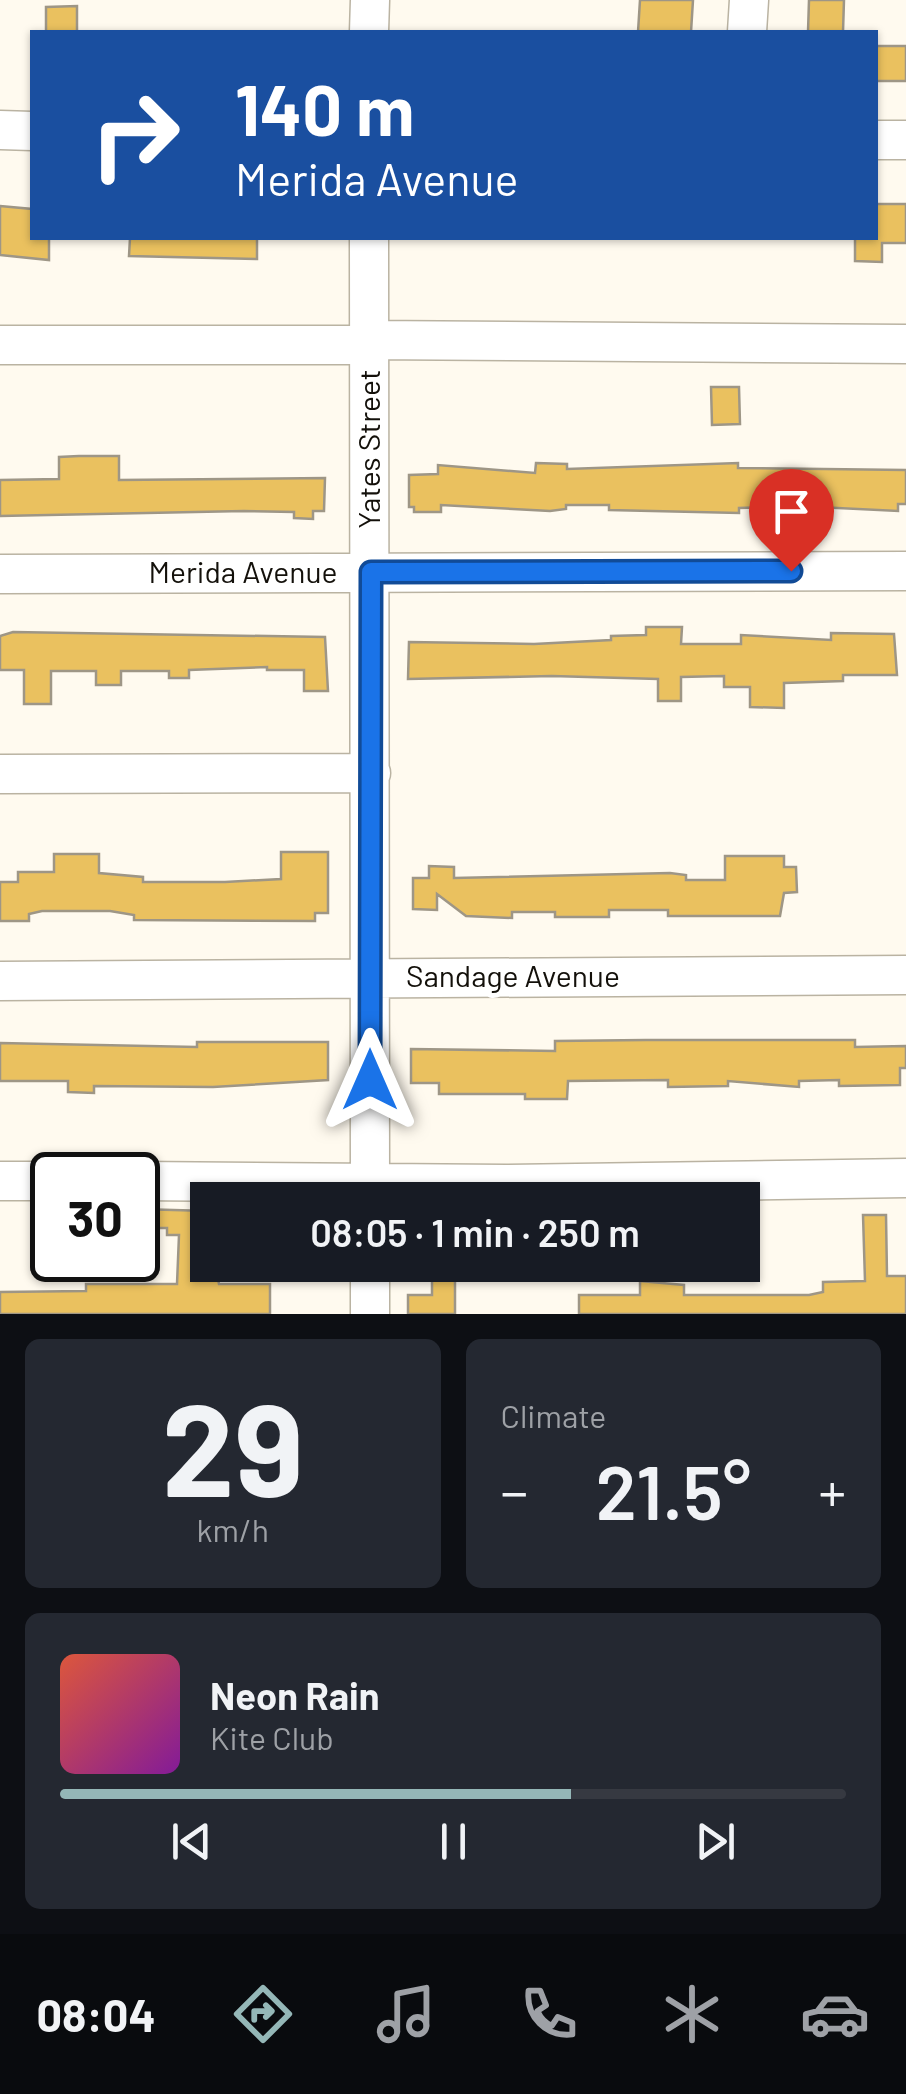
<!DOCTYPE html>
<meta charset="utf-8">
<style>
:root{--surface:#171b24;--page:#242831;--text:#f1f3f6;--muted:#9ea1a6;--line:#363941;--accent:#94b7b7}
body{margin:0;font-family:Barlow,sans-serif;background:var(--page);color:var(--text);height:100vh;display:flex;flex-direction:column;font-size:38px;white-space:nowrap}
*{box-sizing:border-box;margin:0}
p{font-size:32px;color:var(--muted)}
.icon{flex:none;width:55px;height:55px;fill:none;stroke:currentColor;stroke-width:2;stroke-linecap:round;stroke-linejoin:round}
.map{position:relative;height:1314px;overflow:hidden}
.side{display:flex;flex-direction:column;gap:25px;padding:25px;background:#0d0f14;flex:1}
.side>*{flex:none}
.guide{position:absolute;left:30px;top:30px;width:848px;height:210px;border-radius:0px;box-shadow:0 2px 8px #0004;background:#1a4fa0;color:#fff;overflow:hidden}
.speed{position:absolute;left:30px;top:1152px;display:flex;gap:20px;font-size:50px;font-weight:700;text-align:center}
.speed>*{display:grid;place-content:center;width:130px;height:130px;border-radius:50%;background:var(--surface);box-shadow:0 2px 8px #0004;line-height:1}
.speed .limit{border:5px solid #111;border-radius:15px;background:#fff;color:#111}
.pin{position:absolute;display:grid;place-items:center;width:85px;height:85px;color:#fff;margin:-102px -42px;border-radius:50% 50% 50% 0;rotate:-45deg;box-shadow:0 0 10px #0007}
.pin .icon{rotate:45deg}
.me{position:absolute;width:110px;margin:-55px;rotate:0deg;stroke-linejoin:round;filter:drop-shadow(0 0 8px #0008)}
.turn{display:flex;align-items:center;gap:35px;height:210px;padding:0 40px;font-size:45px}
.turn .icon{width:130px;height:130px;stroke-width:2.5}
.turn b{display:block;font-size:70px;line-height:85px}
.big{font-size:75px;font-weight:600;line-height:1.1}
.side .tile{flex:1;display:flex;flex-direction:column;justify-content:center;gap:15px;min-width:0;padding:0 35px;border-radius:15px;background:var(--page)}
.side .dial{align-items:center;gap:0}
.dial b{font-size:130px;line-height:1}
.song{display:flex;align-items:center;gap:30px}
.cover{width:120px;height:120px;border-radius:15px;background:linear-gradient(135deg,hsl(10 70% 55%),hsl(290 70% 35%))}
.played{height:10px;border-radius:5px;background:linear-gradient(90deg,var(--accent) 65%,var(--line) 65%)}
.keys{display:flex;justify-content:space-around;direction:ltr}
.heat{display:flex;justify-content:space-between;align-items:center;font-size:55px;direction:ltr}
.side .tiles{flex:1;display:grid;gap:25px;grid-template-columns:1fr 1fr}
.tile:last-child{grid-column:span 2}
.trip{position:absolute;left:190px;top:1182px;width:570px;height:100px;border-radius:0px;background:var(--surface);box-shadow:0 2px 8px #0004;font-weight:600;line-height:100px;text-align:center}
.tab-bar{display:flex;height:160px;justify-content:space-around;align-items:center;background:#090b0e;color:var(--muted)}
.tab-bar .icon{width:70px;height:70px}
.tab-bar .current{color:var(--accent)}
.tab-bar b{font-size:45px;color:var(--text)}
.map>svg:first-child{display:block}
.building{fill:#eac15f;stroke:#9e9686;stroke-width:2.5}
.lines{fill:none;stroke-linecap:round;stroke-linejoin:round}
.minor-casing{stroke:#bab3a2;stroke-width:41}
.minor{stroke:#fff;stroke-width:38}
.route-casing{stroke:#114b97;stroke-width:25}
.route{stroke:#1a73e8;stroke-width:18}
.labels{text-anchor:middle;stroke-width:10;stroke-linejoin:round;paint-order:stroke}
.street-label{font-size:30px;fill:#13100a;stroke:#fff}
</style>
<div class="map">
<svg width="906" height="1314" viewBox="0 0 906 1314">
<rect width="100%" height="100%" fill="#fffaef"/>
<!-- building -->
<path class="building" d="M 640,0 L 693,0 L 691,32 L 638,32 Z
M 809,0 L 844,0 L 843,32 L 808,32 Z
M 77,6 L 77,32 L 46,32 L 46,7 Z
M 875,46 L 906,46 L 906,81 L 875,81 Z
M 875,204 L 906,204 L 906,243 L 882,243 L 882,262 L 855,261 L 855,238 L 875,238 Z
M 0,206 L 32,209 L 32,238 L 49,238 L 49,260 L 0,255 Z
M 130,238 L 257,238 L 257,259 L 129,256 Z
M 711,387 L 739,387 L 740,424 L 712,425 Z
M 79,456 L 119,456 L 119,480 L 325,478 L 324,511 L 313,511 L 313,519 L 294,518 L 294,512 L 244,511 L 0,516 L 0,480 L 59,479 L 59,457 Z
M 536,463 L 567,464 L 567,469 L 738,463 L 738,468 L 906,470 L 906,504 L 898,504 L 898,511 L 797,506 L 739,508 L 739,513 L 609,510 L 609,505 L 566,505 L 566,509 L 550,511 L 441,505 L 441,512 L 414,512 L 414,507 L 409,507 L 409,475 L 438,474 L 438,465 L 535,473 Z
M 646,627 L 682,627 L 681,644 L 741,644 L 741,635 L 831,640 L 831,633 L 894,634 L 897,675 L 843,675 L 843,681 L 784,683 L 784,708 L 750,707 L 750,687 L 724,687 L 724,676 L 681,677 L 681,701 L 658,701 L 658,679 L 552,676 L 408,679 L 409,642 L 534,644 L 611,640 L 611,636 L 646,635 Z
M 13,632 L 325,637 L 328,691 L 304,691 L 304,670 L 267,670 L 267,667 L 189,670 L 189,678 L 169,678 L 169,671 L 121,671 L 121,685 L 96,685 L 96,671 L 51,671 L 51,704 L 24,704 L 24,670 L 0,670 L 0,636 Z
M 281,852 L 328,852 L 328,913 L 315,913 L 315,921 L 134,920 L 134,915 L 110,911 L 42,911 L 29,914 L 29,921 L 0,921 L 0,882 L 18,882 L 18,872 L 54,872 L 54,854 L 99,854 L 99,873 L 143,877 L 143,882 L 225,882 L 281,879 Z
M 725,856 L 784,856 L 784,867 L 796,867 L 797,892 L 784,893 L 780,916 L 668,916 L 668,910 L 609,910 L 609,917 L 555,917 L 555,912 L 512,912 L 512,918 L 466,916 L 437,894 L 437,910 L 413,909 L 413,878 L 429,878 L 429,866 L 454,867 L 454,878 L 670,873 L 686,875 L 686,880 L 725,880 Z
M 646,1040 L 855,1040 L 855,1047 L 906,1046 L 906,1068 L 900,1068 L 900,1085 L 839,1086 L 839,1080 L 799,1081 L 799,1087 L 728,1081 L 728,1086 L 668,1087 L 668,1080 L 568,1081 L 567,1099 L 525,1099 L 525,1094 L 439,1094 L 439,1083 L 411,1083 L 411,1049 L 555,1051 L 555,1041 Z
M 197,1042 L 328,1042 L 328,1080 L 213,1087 L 94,1086 L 94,1093 L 68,1092 L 68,1081 L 0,1081 L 0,1043 L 197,1047 Z
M 138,1209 L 208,1211 L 208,1228 L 198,1228 L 198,1265 L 215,1265 L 219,1284 L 270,1284 L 270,1314 L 0,1314 L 0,1292 L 86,1291 L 86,1284 L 177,1284 L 179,1235 L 167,1235 L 167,1228 L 138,1228 Z
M 863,1215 L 886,1215 L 887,1276 L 906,1276 L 906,1314 L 579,1314 L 579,1295 L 640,1295 L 640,1281 L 684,1285 L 684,1295 L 809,1295 L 823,1292 L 823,1282 L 865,1281 Z
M 432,1280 L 455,1280 L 455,1314 L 408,1314 L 408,1295 L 432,1295 Z"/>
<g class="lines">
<!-- minor casing -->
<g class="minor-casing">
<path id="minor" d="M 369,32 L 370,0
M 747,32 L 749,0
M 0,130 L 32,131
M 875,140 L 906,140
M 369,238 L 370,1200
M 370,340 L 906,344
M 0,345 L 370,345
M 0,574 L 906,571
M 0,774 L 371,773
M 0,981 L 906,975
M 0,1181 L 52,1181
M 138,1181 L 506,1184 L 906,1178
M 370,1314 L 370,1265"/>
</g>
<!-- minor -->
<use href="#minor" class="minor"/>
</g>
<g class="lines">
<!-- route casing -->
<g class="route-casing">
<path id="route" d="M 370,1080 L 371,572 L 791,571"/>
</g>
<!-- route -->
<use href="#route" class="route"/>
</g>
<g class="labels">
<!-- street labels -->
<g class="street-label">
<text transform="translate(370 449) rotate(-90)" y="10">Yates Street</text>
<text x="243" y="583">Merida Avenue</text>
<text x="513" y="987">Sandage Avenue</text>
</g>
</g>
</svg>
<div class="speed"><div class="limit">30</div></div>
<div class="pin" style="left:791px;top:571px;background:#d93025"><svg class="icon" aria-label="arrive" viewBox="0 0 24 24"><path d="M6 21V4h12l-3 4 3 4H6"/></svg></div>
<svg class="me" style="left:370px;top:1080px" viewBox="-20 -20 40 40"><path d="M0-17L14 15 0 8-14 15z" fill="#1a73e8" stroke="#fff" stroke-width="4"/></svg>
<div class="trip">08:05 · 1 min · 250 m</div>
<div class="guide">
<div class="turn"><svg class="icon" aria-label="right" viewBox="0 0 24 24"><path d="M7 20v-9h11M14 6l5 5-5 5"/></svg><div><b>140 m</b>Merida Avenue</div></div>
</div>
</div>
<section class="side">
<div class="tiles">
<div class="tile dial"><b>29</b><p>km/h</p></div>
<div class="tile"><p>Climate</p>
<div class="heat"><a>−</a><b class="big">21.5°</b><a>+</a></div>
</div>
<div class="tile">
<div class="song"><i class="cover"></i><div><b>Neon Rain</b><p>Kite Club</p></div></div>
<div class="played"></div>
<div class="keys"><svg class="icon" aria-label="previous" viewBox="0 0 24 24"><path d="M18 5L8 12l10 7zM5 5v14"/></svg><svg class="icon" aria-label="pause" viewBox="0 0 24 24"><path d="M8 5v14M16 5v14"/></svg><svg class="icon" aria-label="next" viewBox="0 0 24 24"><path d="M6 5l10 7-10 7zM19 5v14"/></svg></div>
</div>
</div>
</section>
<nav class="tab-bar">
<b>08:04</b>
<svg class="icon current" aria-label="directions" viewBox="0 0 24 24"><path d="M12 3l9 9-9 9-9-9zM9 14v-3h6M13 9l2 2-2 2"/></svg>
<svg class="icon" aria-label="music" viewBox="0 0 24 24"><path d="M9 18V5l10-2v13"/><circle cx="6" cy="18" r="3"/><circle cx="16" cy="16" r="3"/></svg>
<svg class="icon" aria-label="phone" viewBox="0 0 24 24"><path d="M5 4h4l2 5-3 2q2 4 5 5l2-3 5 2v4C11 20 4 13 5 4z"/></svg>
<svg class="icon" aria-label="climate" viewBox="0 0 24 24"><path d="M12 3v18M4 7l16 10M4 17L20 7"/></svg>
<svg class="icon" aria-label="car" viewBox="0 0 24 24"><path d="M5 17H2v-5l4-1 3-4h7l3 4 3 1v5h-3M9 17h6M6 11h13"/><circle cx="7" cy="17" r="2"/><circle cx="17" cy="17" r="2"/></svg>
</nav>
